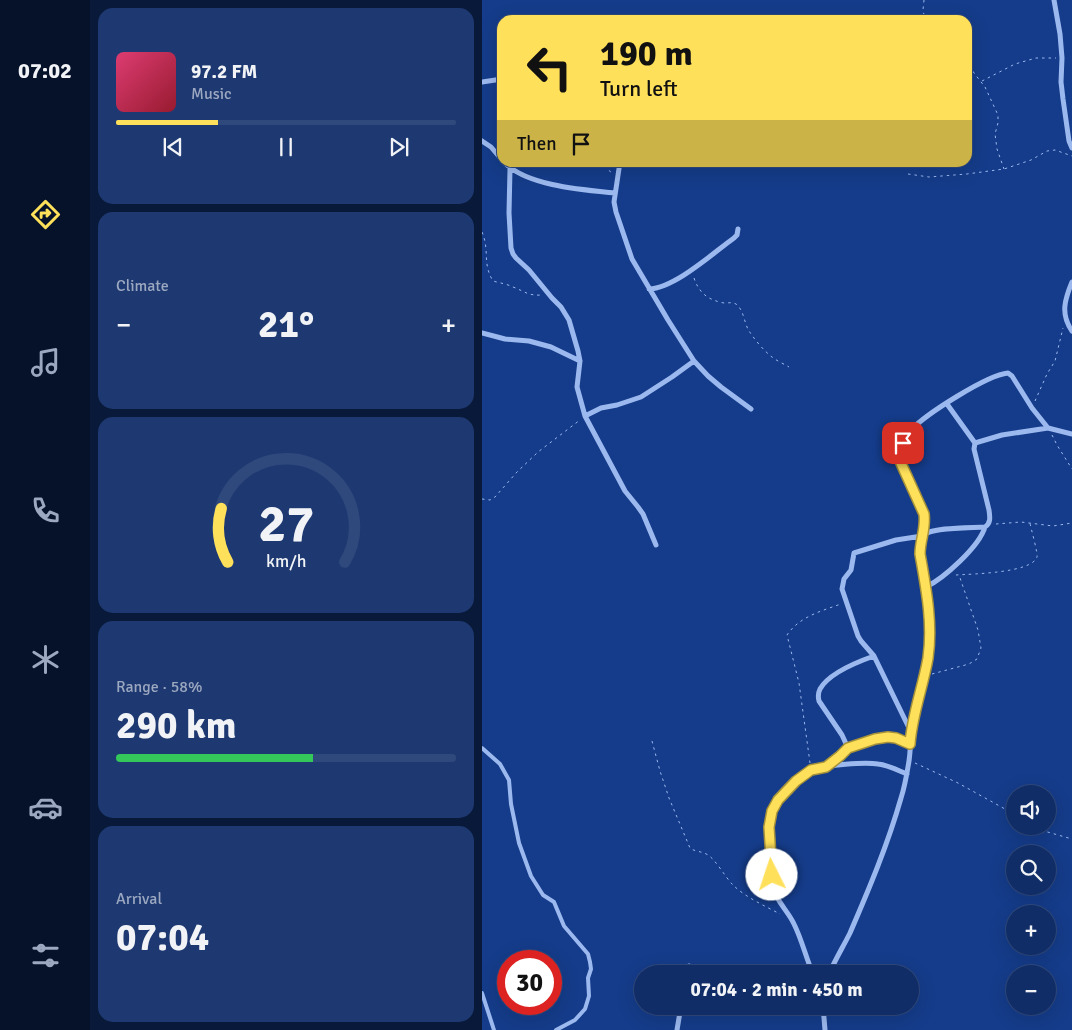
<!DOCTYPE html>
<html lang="en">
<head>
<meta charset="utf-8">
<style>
	body { margin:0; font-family:Signika,sans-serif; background:#1e3971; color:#f1f3f6; height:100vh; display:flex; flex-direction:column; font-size:19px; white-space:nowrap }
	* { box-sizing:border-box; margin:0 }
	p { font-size:16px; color:#9ca8c0 }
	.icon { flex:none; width:28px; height:28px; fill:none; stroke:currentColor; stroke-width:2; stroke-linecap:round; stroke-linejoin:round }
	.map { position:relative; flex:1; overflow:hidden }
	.details { display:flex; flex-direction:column; gap:8px; padding:8px; background:#091939; width:392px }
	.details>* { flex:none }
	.guide { position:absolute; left:15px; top:15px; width:475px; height:152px; border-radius:15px; box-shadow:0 5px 20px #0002,0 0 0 1px #30497c; background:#ffe05a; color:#111; overflow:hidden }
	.buttons { position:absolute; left:524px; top:785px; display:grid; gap:10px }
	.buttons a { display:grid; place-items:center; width:50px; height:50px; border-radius:50%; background:#102d68; box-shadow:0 5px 20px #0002,0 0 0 1px #30497c; font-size:25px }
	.speed { position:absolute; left:15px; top:950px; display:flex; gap:10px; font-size:25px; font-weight:700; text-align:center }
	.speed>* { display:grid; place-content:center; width:65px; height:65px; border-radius:50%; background:#102d68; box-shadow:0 5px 20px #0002,0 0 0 1px #30497c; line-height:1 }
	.speed .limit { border:8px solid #d22; background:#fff; color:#111 }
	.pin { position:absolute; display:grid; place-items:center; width:42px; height:42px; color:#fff; margin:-21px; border-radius:10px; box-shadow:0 2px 8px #0006 }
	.me { position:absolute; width:55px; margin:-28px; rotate:356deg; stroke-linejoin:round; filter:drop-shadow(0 0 4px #0008) }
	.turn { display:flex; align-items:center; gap:18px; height:105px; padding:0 20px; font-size:22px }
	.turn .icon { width:65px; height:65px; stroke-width:2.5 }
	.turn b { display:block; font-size:35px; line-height:42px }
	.then { display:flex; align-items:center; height:48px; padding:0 20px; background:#0003; gap:10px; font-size:19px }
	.big { font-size:38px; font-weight:700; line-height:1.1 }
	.details .widget { flex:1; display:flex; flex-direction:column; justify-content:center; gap:8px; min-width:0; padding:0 18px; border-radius:15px; background:#1e3971 }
	.details .dial { align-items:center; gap:0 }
	.dial svg { height:130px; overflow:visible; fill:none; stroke:#30497c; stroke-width:7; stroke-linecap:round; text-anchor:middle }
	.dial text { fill:#f1f3f6; stroke:none }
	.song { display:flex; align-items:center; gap:15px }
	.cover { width:60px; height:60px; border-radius:8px; background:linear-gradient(135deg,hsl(340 70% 55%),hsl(350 70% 35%)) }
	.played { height:5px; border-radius:2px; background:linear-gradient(90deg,#ffe05a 30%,#30497c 30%) }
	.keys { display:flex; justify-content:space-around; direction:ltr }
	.heat { display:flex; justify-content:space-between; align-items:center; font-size:28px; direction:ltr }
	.charge { height:8px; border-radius:4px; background:linear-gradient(90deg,#34c759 58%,#30497c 0) }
	.trip { position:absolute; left:152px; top:965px; width:285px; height:50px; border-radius:25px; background:#102d68; box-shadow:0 5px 20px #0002,0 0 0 1px #30497c; font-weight:700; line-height:50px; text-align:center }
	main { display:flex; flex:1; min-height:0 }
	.tabs { display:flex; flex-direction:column; width:90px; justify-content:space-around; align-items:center; background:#06122a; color:#9ca8c0 }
	.tabs .icon { width:35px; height:35px }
	.tabs .on { color:#ffe05a }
	.tabs b { font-size:22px; color:#f1f3f6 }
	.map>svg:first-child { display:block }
</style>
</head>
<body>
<main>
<nav class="tabs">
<b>07:02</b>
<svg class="icon on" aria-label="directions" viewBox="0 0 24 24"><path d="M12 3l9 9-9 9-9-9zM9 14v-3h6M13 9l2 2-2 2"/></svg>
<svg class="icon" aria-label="music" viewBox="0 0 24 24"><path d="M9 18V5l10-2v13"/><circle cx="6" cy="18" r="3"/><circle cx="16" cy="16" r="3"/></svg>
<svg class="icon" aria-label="phone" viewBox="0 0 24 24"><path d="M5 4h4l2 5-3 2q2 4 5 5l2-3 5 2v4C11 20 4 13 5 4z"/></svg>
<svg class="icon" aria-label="climate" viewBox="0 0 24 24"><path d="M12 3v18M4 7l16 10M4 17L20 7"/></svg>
<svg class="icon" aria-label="car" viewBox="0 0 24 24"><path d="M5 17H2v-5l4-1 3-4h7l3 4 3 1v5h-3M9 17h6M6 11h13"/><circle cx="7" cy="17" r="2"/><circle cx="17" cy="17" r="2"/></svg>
<svg class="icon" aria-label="filters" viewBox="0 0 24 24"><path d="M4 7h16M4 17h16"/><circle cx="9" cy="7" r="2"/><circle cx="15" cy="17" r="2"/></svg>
</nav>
<section class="details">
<div class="widget">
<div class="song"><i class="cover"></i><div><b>97.2 FM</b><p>Music</p></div></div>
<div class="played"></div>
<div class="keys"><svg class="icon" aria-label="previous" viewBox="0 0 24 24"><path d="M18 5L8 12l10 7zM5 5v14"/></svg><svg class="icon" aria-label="pause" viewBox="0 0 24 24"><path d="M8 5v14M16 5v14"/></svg><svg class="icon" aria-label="next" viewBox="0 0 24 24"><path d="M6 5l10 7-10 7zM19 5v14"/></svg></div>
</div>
<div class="widget"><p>Climate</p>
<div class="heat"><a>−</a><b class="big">21°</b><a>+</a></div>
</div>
<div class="widget dial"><svg viewBox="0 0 100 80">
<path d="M14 69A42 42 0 1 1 86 69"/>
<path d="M14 69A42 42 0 0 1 10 36" stroke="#ffe05a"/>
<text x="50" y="56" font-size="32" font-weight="700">27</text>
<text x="50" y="72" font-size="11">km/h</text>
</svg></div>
<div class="widget"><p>Range · 58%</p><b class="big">290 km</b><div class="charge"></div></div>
<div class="widget"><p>Arrival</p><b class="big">07:04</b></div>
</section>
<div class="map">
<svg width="590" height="1030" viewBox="0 0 590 1030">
	<rect width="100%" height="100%" fill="#153c8a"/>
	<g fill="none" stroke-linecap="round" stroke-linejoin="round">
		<!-- path -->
		<path stroke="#9cb9ef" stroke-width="1" stroke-dasharray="2.5 4" stroke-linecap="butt" d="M442,0L441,10L443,20
			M485,60L492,73L503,87L516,115V123L513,134L515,149L522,169
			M500,81L533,64L554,58H574
			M14,87L20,91
			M117,162L130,173
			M426,174L447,177L485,174L522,169L549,160L565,151L573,150L590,156
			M0,232C8,251 0,263 11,281C18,283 25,284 31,287C42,291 46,296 59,295
			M212,278C217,293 226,300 242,303C246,303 250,302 254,304C262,310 262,323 267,331C273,340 282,351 290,357C295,361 302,364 307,367
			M553,401L565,374L573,361L581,328
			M570,435L575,445L590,469
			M0,499L8,500L13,497L35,472L56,452L98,420
			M514,524L539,522L571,526L590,523
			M474,575C489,574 550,573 555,557C556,553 549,529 548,523
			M450,674L487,664L495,659L499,648L496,630L477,575
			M170,741L178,771L187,798L208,848C213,852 220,851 226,855C234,860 243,877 251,885C263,897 283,906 298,914
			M328,763L317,683L305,635C317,617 339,611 359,604
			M433,763L476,783L532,814
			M554,826L562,831L590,839"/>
		<!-- lane -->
		<path stroke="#9cb9ef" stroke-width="4" d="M0,748L18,764L27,780L29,804L37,843L49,876L61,895L72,902L82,926L106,954L108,962L109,969L106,978L107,996L103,1009L93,1020L74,1030
			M0,993L12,1030"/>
		<!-- street -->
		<path stroke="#9cb9ef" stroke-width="5" d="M572,0L578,34L580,58L579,82L581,99L587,141L590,148
			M0,82L20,79
			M0,141L9,147L20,160
			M22,162C44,186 102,190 133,193
			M138,162L132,202L134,212L150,259L186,320L212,361L226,376L239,387L269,409
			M28,169L27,213L29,248L31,254L34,258L47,270L70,298L79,307L87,320L96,351L98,361L95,387L103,416L143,491L156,507L161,514L174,545
			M590,282C583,299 578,314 590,331
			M167,289C193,288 231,253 252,238L255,235L256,229
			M0,333L23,339L47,341L69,347L98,361
			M465,404L493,443
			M103,416L119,408L135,405L159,397L190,377L212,361
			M444,587C462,578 497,547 503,527
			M429,732L392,656L379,641L376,636L360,589L362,579L369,570L372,553L414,540L440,536L443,523L442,514L418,461C417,449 421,439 429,430C444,414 505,375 526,373L530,376L550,408L566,428
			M366,748L360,735L337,701C336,697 336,693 338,689C347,673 375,662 392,656
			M345,767L358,756L366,748L393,739L406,737L414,738L429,744
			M205,974L207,966
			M331,974C324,958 320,940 312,924C306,911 295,902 291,888C289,880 289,870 289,862C288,845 285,828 290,812C294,799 318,773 331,769C345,765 382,762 396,764C406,765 415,770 425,774
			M347,974C353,960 361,947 368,933C387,889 406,844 419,798C423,786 425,773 427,761C429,748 428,736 431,723C436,696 448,665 448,637C449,610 443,582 438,554C438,548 437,540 442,535C450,527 490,528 503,527C509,523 508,517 507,510L492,449L493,443L520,435L566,428L590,434
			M341,1006L343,1030
			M195,1030L199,1006"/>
	</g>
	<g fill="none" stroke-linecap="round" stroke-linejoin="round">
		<!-- route casing -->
		<g stroke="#a6923a" stroke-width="12">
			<path id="route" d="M290,875L287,827L290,811L296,800L314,781L329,770L344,767L358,756L366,748L393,739L406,737L414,738L428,744C430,715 441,687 446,658C451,623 444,588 438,554C438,540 444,529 442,514L418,461L417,452L421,443"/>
		</g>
		<!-- route -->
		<use href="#route" stroke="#ffe05a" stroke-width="9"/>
	</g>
</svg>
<div class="buttons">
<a><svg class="icon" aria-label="sound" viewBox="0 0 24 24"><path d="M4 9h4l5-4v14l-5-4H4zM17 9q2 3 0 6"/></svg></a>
<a><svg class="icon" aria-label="search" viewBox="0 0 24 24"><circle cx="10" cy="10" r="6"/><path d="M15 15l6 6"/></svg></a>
<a>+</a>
<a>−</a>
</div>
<div class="speed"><div class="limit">30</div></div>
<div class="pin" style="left:421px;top:443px;background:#d93025"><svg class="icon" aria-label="arrive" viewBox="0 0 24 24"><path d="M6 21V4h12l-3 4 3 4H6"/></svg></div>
<svg class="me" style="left:290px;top:875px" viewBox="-20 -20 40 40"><circle r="19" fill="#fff"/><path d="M0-13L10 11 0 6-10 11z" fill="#ffe05a"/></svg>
<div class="trip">07:04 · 2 min · 450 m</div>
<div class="guide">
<div class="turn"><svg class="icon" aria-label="left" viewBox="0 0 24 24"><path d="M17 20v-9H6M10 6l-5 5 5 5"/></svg><div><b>190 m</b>Turn left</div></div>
<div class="then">Then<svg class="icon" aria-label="arrive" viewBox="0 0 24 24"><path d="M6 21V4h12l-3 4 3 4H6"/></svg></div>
</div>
</div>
</main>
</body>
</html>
